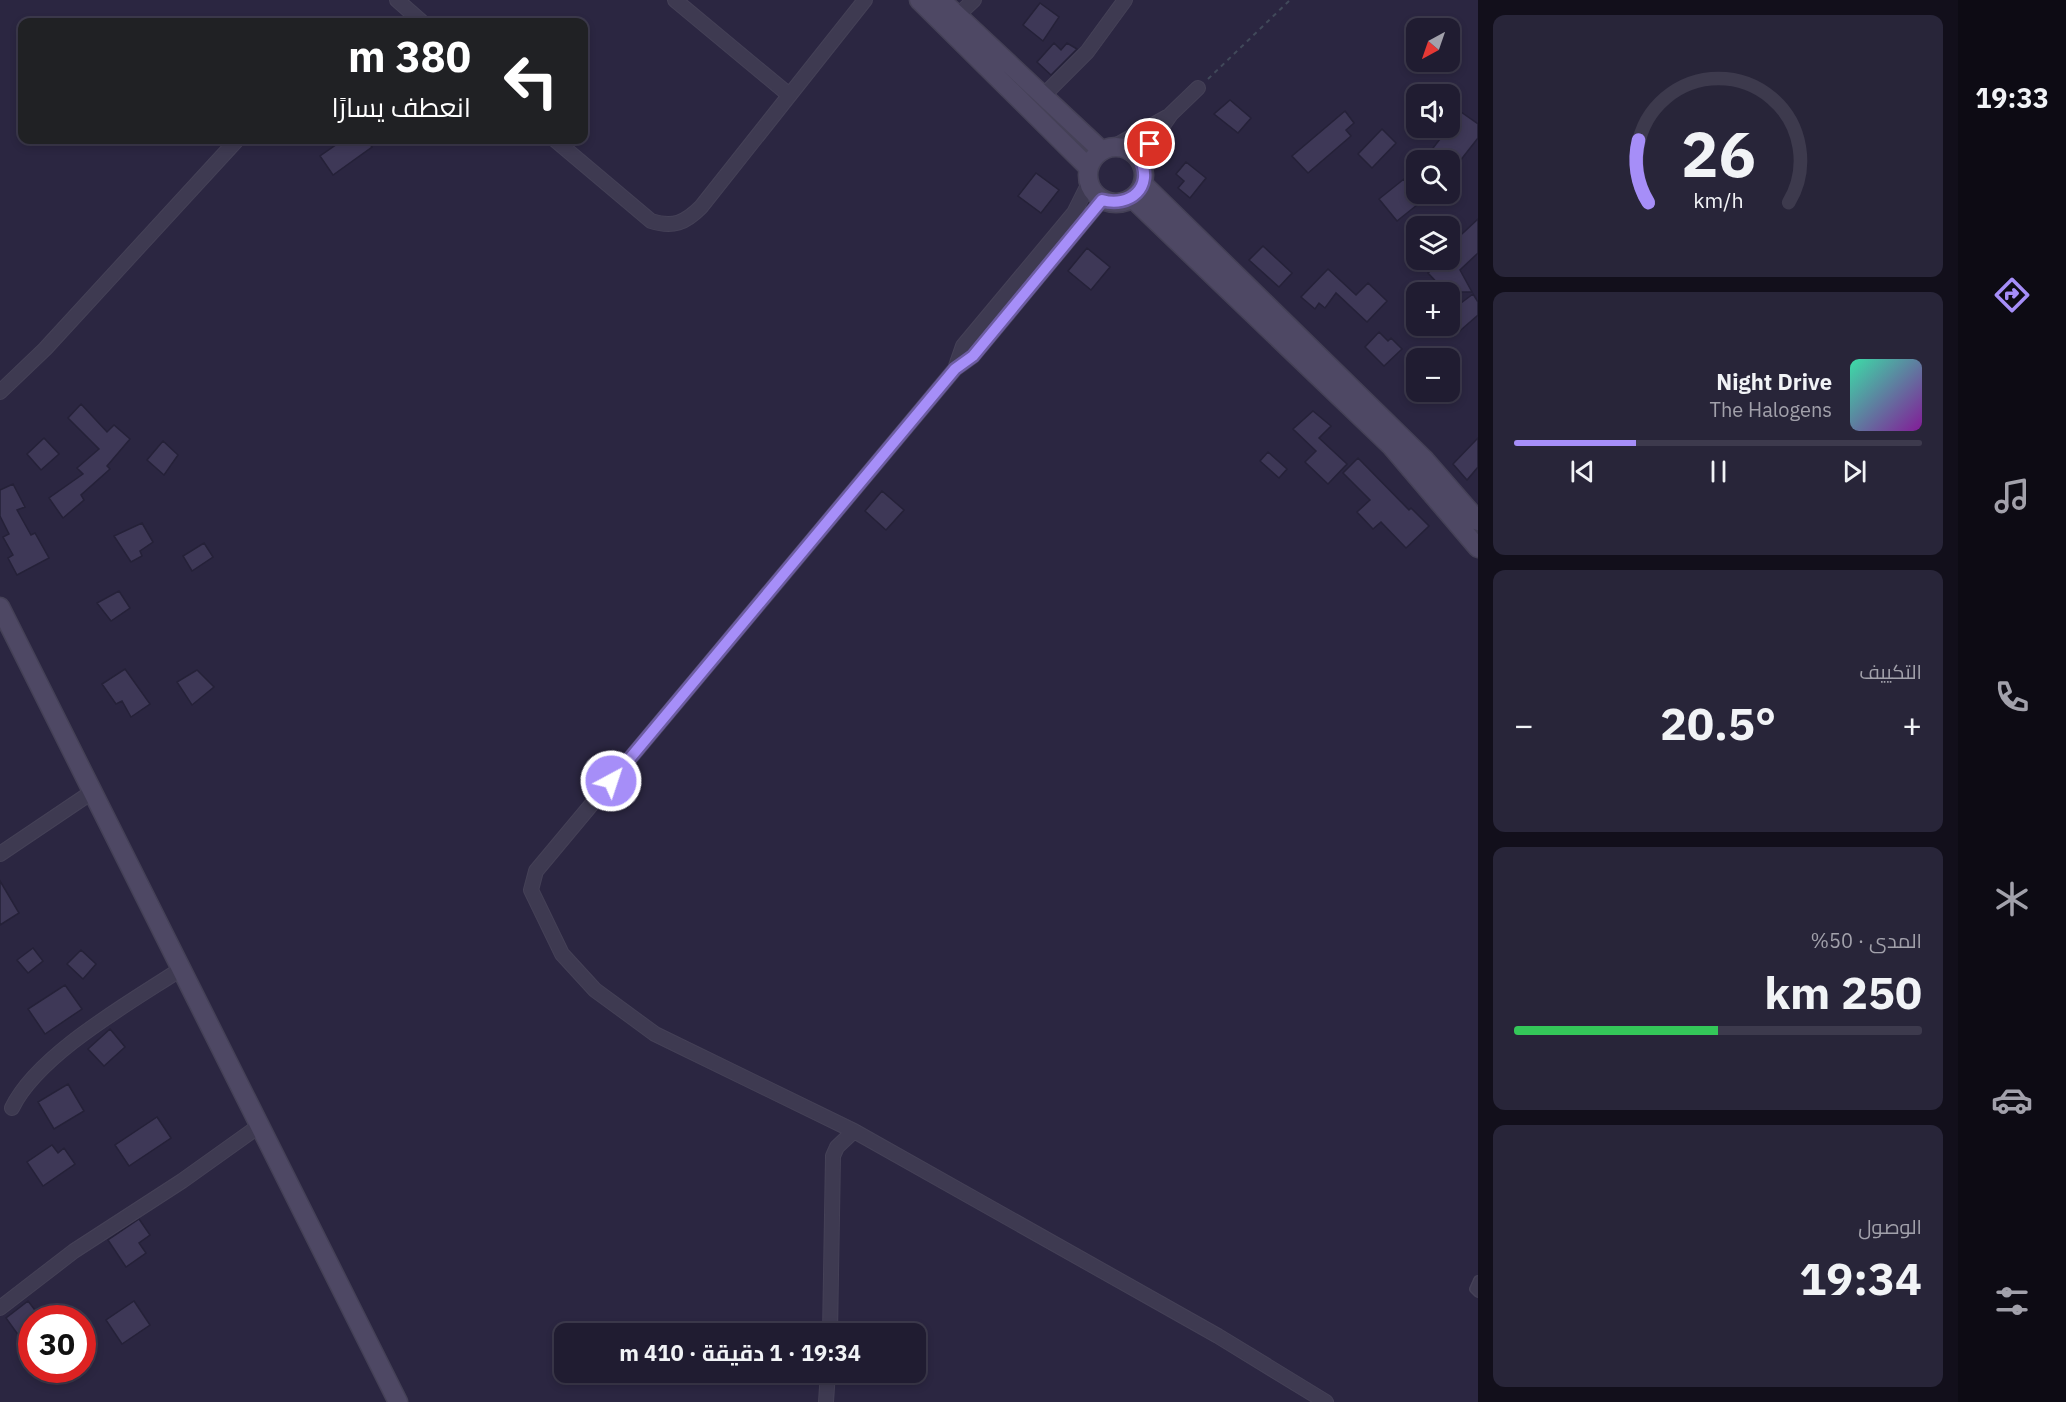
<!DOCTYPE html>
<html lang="ar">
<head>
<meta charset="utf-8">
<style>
	body { margin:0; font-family:"IBM Plex Sans",Cairo,sans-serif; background:#282539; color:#f1f3f6; direction:rtl; height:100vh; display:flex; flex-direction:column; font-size:22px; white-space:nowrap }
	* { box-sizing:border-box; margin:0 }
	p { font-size:20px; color:#a2a1ab }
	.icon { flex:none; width:33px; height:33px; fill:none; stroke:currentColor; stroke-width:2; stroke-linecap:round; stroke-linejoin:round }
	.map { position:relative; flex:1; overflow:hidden; direction:ltr }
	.sheet { display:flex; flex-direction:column; gap:15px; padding:15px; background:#120f1b; width:480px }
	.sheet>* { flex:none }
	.top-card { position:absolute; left:18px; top:18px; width:570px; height:126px; border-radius:12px; box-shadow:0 3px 9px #0003,0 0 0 2px #3d3a4d; direction:rtl; background:#202124; color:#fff; overflow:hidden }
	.needle { width:39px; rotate:220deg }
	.controls { position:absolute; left:1406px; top:18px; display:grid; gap:12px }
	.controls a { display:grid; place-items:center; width:54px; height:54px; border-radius:12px; background:#201c31; box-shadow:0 3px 9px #0003,0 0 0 2px #3d3a4d; font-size:30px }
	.speed { position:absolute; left:18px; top:1305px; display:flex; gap:12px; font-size:30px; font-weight:700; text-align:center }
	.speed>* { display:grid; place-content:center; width:78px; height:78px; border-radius:50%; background:#201c31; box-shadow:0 3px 9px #0003,0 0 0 2px #3d3a4d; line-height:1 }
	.speed .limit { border:9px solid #d22; background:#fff; color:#111 }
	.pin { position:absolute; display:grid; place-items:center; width:51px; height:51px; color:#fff; margin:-26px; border:3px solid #fff; border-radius:50%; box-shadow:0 2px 6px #0007 }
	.me { position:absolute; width:66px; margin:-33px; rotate:40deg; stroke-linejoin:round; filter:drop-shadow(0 0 4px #0008) }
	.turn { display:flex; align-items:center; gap:21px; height:126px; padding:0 18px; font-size:27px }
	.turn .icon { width:78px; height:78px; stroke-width:2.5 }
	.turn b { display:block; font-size:42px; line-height:51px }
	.big { font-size:45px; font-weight:700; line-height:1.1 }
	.sheet .widget { flex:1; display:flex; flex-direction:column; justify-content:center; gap:9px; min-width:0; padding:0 21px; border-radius:12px; background:#282539 }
	.sheet .dial { align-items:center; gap:0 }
	.dial svg { height:156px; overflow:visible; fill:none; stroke:#3d3a4d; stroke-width:7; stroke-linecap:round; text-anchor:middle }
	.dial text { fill:#f1f3f6; stroke:none }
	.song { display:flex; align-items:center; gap:18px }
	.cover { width:72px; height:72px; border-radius:9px; background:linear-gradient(135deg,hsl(160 70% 55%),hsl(290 70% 35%)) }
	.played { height:6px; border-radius:3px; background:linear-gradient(90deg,#a68ef8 30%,#3d3a4d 30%) }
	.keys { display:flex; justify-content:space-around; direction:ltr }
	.heat { display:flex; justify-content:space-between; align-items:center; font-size:33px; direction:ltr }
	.charge { height:9px; border-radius:4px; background:linear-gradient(90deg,#34c759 50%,#3d3a4d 0) }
	.trip { position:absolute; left:554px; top:1323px; width:372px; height:60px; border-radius:12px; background:#201c31; box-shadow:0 3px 9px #0003,0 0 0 2px #3d3a4d; font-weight:700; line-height:60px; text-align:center; direction:rtl }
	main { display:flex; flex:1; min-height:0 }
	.dock { display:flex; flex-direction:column; width:108px; justify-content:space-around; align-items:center; background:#0d0b14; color:#a2a1ab }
	.dock .icon { width:42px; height:42px }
	.dock .on { color:#a68ef8 }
	.dock b { font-size:27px; color:#f1f3f6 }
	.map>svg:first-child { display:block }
</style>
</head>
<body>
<main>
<nav class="dock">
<b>19:33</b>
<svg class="icon on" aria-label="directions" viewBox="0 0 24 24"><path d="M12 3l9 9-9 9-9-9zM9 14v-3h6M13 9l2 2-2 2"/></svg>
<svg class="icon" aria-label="music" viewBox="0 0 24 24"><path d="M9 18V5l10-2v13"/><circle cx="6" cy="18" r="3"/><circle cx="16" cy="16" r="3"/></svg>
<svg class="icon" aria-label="phone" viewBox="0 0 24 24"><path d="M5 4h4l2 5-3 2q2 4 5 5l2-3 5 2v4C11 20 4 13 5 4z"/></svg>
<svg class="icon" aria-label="climate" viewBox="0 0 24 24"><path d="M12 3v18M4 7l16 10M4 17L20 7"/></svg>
<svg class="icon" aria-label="car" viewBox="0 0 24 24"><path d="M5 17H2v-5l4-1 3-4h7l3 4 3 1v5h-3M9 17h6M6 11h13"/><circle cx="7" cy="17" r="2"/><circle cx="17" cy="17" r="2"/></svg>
<svg class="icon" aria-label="filters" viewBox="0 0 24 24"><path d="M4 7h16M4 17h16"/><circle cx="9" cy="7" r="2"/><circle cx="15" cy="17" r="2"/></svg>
</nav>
<section class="sheet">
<div class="widget dial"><svg viewBox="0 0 100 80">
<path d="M14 69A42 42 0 1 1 86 69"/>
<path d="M14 69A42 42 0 0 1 9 37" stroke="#a68ef8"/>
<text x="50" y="56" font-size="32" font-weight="700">26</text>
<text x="50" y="72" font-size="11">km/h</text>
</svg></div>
<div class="widget">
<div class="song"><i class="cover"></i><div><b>Night Drive</b><p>The Halogens</p></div></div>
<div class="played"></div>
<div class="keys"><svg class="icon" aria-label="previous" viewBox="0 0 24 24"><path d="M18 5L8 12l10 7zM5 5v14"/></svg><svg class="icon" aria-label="pause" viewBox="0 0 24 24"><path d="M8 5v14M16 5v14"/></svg><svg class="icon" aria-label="next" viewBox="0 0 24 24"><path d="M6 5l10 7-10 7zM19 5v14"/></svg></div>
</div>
<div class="widget"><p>التكييف</p>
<div class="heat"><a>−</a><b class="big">20.5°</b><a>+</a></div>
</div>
<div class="widget"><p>المدى · 50%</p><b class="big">250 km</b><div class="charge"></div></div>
<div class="widget"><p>الوصول</p><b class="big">19:34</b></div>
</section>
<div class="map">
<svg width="1478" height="1402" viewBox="0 0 1478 1402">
	<rect width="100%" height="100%" fill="#2b2641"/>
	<!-- building -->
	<path fill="#3e3857" stroke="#252138" stroke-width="1.5" d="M1040,3L1059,17L1043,41L1023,25Z
		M1054,43L1061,50L1067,43L1077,49L1051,75L1037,62Z
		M1230,100L1251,118L1238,133L1214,114Z
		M1345,111L1354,123L1346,130L1351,136L1308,173L1292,156Z
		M1461,112L1478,124V138L1456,166L1433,148Z
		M1382,129L1396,143L1372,168L1358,154Z
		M343,140H367L372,147L333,175L320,156Z
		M1186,162L1206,178L1190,198L1178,188L1184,181L1176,174Z
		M1036,173L1059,190L1041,213L1018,196Z
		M1404,179L1422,201L1397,221L1379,199Z
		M1478,219V253L1460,270L1472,292H1446L1428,273L1443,260H1449V246Z
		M1263,246L1292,273L1279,287L1249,260Z
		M1087,248L1110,267L1091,290L1068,271Z
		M1328,269L1356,295L1368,283L1387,301L1367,322L1336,293L1325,308L1319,303L1315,309L1301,297Z
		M1473,294L1478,302V315L1454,336L1449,330V312Z
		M1379,332L1388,341L1391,338L1402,349L1384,366L1365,347Z
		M81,404L107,432L114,425L130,439L107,466L110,469L81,495L84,500L63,518L49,498L83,474L77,468L99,449L68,418Z
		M1313,411L1331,426L1319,438L1347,464L1328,484L1305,462L1316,451L1293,429Z
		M44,438L59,454L41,470L27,454Z
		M1478,438V467L1467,480L1453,464Z
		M163,441L178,455L164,475L147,460Z
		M1268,452L1287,469L1279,478L1260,461Z
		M1358,458L1409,510L1411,508L1429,526L1406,548L1381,522L1373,529L1357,512L1370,500L1343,473Z
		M13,484L25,507L17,510L31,535L35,533L49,558L17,575L8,558L13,555L3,537L9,534L0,516V490Z
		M882,491L904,510L886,530L865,511Z
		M142,523L153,542L140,551L142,556L131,562L114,536Z
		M204,543L213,557L192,571L183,556Z
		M119,591L130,608L111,621L97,603Z
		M125,669L150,704L131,717L122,701L116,704L102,684Z
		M197,670L214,687L192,705L177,682Z
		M0,881L19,913L0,925Z
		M33,948L43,961L28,973L17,960Z
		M81,950L96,964L83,979L67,964Z
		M65,985L82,1009L45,1034L28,1009Z
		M110,1029L125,1047L104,1066L88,1049Z
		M68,1084L84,1111L54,1129L38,1102Z
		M157,1117L171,1138L129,1166L115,1145Z
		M52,1145L58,1153L64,1148L75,1164L43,1186L27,1162Z
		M139,1219L150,1235L139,1243L146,1253L126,1267L108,1240Z
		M28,1301L41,1318H32V1327L19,1336L6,1318Z
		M134,1301L150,1325L122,1344L106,1320Z"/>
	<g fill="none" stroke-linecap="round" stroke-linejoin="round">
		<!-- lane casing -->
		<g stroke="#454157" stroke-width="10">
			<path id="lane" d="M1478,1280L1474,1289L1478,1293"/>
		</g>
		<!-- street casing -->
		<g stroke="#454157" stroke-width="16">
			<path id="street" d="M397,0L422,22
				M675,0L788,94
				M957,16L974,0
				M1042,97L1087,52L1125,0
				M555,140L651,221C673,228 685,223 701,207L865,0
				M1115,146L1167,117
				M1140,159L1171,114L1198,88
				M1102,200L973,356L955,369L536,871L531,890L562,954L595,990L655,1034L854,1131L1218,1336L1326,1402
				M955,369L963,346L1074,213L1089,183
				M0,392L45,349L237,140
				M0,854L92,792
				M12,1108C38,1054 131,1002 181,969
				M0,1308L74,1251L182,1181L259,1126
				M830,1334L833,1156L837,1147L854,1131
				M826,1402L828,1372"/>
		</g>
		<!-- secondary casing -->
		<g stroke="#454157" stroke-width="21">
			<path id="secondary" d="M919,0L1089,168
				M941,0L1101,150
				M1088 175a28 28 0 1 1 56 0a28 28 0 1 1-56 0Z
				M1143,184L1424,459L1478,521
				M1132,198L1391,446L1478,548
				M0,607L398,1402"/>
		</g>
		<!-- path -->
		<path stroke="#41495a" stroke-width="2" stroke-dasharray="4.5 4.5" stroke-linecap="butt" d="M1208,79L1290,0"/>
		<!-- lane -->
		<use href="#lane" stroke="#3e3a51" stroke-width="7"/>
		<!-- street -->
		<use href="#street" stroke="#3e3a51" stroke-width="14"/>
		<!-- secondary -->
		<use href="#secondary" stroke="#4e4864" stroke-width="18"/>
	</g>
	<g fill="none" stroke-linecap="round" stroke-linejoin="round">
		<!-- route casing -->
		<g stroke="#6c5ca1" stroke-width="15">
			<path id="route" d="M611,781L955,369L973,356L1102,200C1130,208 1154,187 1140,159L1150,144"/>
		</g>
		<!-- route -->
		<use href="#route" stroke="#a68ef8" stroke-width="10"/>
	</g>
</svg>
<div class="controls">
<a><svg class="needle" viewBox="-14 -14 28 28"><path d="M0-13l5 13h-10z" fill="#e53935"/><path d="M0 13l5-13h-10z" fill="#a2a1ab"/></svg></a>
<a><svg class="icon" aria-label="sound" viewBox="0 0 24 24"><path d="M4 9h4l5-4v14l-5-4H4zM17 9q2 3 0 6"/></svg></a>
<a><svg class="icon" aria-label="search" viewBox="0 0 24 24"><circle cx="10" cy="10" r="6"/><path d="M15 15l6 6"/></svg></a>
<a><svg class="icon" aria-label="layers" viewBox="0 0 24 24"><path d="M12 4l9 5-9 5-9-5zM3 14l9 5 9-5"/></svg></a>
<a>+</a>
<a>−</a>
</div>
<div class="speed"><div class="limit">30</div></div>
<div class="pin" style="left:1150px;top:144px;background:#d93025"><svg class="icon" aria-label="arrive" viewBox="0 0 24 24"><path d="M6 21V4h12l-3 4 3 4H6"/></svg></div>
<svg class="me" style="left:611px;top:781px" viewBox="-20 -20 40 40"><circle r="17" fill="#a68ef8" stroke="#fff" stroke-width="3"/><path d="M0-11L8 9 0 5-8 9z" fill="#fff"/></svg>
<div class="trip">19:34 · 1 دقيقة · 410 m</div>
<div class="top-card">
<div class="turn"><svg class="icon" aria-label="left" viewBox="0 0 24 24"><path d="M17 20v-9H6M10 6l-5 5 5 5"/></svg><div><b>380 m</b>انعطف يسارًا</div></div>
</div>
</div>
</main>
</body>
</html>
